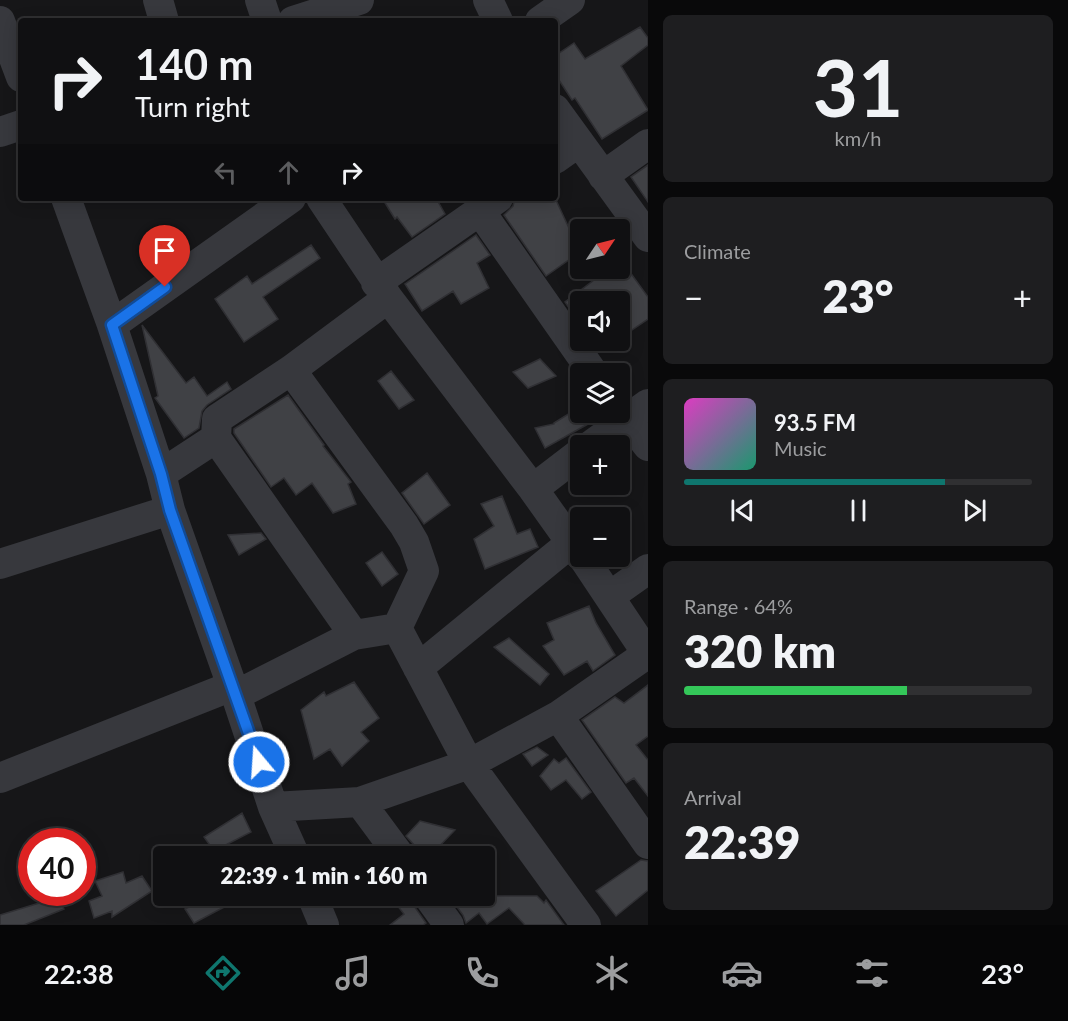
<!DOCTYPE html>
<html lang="en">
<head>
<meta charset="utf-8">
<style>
	body { margin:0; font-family:Lato,sans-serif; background:#1e1e20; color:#f1f3f6; height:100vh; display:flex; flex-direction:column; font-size:22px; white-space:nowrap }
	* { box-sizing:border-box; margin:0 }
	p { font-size:20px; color:#9c9d9f }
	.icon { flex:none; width:33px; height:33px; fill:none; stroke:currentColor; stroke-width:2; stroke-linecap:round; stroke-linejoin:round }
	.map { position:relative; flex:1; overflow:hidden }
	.panel { display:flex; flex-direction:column; gap:15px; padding:15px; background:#09090a; width:420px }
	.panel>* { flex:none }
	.hud { position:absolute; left:18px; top:18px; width:540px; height:183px; border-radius:6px; box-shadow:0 3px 15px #0003,0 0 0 2px #303032; background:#101012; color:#f1f3f6; overflow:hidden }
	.needle { width:39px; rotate:55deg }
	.fabs { position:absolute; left:570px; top:219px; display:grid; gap:12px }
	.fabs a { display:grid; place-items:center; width:60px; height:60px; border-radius:6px; background:#101012; box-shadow:0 3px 15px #0003,0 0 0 2px #303032; font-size:30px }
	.speed { position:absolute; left:18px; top:828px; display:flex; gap:12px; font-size:30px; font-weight:700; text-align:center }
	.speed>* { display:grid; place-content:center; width:78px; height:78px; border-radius:50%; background:#101012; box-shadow:0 3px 15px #0003,0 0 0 2px #303032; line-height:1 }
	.speed .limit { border:9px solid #d22; background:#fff; color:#111 }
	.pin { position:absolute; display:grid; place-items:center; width:51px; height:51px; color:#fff; margin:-62px -26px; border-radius:50% 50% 50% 0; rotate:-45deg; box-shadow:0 0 6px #0007 }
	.pin .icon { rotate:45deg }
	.me { position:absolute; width:66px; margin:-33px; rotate:342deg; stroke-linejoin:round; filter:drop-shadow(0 0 4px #0008) }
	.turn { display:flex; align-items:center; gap:21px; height:126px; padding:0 18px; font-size:27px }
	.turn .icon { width:78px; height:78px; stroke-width:2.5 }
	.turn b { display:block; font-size:42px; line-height:51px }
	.lanes { display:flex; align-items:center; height:57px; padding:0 18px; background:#0003; justify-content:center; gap:30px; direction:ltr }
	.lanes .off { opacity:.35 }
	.big { font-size:45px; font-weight:800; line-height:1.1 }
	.panel .card { flex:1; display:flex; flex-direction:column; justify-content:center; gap:9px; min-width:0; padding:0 21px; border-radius:9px; background:#1e1e20 }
	.panel .dial { align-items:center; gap:0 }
	.dial b { font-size:78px; line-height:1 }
	.song { display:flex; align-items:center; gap:18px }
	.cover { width:72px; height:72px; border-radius:9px; background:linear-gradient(135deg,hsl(310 70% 55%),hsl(160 70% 35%)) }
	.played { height:6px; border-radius:3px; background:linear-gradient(90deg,#0f766e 75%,#303032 75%) }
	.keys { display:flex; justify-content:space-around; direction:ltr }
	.heat { display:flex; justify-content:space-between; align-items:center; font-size:33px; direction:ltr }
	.charge { height:9px; border-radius:4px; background:linear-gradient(90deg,#34c759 64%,#303032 0) }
	.trip { position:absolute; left:153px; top:846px; width:342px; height:60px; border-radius:6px; background:#101012; box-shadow:0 3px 15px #0003,0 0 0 2px #303032; font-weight:800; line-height:60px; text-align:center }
	.dock { display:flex; height:96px; justify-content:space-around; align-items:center; background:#060607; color:#9c9d9f }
	.dock .icon { width:42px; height:42px }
	.dock .on { color:#0f766e }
	.dock b { font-size:27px; color:#f1f3f6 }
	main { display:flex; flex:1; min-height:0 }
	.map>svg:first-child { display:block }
</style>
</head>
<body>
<main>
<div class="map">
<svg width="648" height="925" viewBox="0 0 648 925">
	<rect width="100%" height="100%" fill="#161618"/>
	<!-- building -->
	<path fill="#404145" stroke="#303034" stroke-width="1.5" d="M640,27L648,38V45L621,66L648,110L602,139L575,98L572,100L555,74V56L574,43L585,59Z
		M648,165V202L631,177Z
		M382,198H436L445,214L412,237L397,217L395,219Z
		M515,198H555L580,252L546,276L504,215L513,206Z
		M476,235L490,255L477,263L489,288L461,304L453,291L422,311L405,284Z
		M311,245L320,258L263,297L278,319L244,342L215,299L247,276L252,284Z
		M610,268H627L648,297V319L620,338V302H580V311L574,315L565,302Z
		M142,325L186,383L194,377L207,396L227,382L231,389L207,405L202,411L199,428L184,438L155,398L158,396Z
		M540,359L556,376L528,388L513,372Z
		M391,371L414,400L399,409L378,381Z
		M288,395L324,445L323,446L351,482L348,484L356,504L333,513L312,483L296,495L284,478L271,487L234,433V429Z
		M570,413L574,420L596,415L597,419L545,448L535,428L554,424V423Z
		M427,473L450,505L424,524L402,493Z
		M502,496L517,534L530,529L538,547L485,569L474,539L494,526L481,504Z
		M261,533L266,539L239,555L228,535Z
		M382,552L398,574L382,586L366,563Z
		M589,606L596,623L615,655L593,671L587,661L564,675L543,646L554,640L547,623Z
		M509,638L549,674L540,685L494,647Z
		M354,682L379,718L361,732L369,741L342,766L330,749L314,759L301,710L324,692L326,696Z
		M648,685V736L636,745L648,760V796L634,778L626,783L582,720L615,697L624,703Z
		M537,747L548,755L532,766L523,754Z
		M566,758L591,792L582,799L566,780L551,790L540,776L554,759L559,763Z
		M242,813L251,832L214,851L204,837Z
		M420,821L455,830L430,856H424L406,836Z
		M641,860L648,861V890L616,916L596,891Z
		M123,872L126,883L142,876L152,891L112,917V911L94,918L89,901L102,896L95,881Z
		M210,896H245L194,923L185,909Z
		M390,896H411L414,906L426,923L423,925H390L404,914Z
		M449,896H537L544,903L546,900L564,925H525L509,908L487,924L479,913L466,923L463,915Z
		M59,897L64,909L24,925H0V915Z"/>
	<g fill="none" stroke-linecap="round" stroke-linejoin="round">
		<!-- minor -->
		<path stroke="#37383d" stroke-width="30" d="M158,0L164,21
			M260,0L267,21
			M488,0L498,21
			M0,21L21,77
			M293,21L359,0
			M540,21L570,0
			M555,109L648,237
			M0,132L21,125
			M555,159L579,142
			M603,176L648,144
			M66,198L112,325L161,474L170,510L232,686L236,695L273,807L295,856
			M321,198L388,298L533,489L580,555
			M480,211L594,374
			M376,283L498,198
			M112,325L291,198
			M291,370L404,525L414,542L424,571L397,628L354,635
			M620,410L648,446
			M590,446L648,404
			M161,474L216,438
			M533,489L580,453
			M582,556L648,655
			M0,564L170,510
			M610,596L648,569
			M397,628L469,764L586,925
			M647,654L558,716L648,844
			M418,668L572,542
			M236,695L354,635L216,438L217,419L291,370L388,298
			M0,778L232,686
			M360,802L400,856
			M273,807L360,802L469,764L558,716
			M312,896L324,925
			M428,896L449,925"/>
	</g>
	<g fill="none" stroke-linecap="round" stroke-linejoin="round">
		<!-- route casing -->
		<g stroke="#114b97" stroke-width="15">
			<path id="route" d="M165,287L112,325L161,474L170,510L259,762"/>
		</g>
		<!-- route -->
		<use href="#route" stroke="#1a73e8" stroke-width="10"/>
	</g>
</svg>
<div class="fabs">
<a><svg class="needle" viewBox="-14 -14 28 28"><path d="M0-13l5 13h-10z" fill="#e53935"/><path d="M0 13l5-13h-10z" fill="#9c9d9f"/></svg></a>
<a><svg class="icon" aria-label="sound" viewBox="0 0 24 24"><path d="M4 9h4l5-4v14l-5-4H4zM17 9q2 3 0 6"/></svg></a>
<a><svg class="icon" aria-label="layers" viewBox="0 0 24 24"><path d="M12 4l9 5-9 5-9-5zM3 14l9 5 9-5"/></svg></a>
<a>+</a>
<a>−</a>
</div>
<div class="speed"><div class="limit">40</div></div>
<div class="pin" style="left:165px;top:287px;background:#d93025"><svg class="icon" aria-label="arrive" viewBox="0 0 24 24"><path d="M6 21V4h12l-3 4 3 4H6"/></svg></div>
<svg class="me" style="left:259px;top:762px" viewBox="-20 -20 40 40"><circle r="17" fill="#1a73e8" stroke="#fff" stroke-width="3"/><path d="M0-11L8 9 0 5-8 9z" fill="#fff"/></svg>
<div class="trip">22:39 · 1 min · 160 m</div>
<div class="hud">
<div class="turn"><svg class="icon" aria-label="right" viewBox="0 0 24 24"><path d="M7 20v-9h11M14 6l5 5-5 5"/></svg><div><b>140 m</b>Turn right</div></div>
<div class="lanes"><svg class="icon off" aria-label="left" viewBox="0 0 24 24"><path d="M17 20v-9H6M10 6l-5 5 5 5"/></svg><svg class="icon off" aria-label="ahead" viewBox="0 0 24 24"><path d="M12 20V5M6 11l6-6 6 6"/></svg><svg class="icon" aria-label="right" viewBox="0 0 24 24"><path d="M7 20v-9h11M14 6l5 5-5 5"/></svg></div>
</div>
</div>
<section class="panel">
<div class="card dial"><b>31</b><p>km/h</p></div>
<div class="card"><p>Climate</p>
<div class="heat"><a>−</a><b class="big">23°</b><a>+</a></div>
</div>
<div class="card">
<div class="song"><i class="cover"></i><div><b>93.5 FM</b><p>Music</p></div></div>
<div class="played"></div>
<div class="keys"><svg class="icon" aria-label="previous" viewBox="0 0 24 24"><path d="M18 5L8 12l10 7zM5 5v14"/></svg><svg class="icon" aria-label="pause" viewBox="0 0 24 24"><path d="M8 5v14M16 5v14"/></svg><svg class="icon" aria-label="next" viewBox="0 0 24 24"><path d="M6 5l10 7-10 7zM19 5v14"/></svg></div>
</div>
<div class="card"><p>Range · 64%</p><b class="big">320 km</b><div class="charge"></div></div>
<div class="card"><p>Arrival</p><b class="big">22:39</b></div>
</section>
</main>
<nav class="dock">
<b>22:38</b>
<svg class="icon on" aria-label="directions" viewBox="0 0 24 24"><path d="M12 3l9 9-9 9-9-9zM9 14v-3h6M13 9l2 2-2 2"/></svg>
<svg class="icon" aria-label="music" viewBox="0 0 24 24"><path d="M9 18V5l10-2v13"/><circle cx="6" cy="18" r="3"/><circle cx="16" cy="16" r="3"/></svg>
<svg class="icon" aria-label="phone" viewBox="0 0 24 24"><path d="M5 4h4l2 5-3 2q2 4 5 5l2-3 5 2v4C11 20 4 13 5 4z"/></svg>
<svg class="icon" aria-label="climate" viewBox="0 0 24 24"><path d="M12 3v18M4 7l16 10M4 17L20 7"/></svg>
<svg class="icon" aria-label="car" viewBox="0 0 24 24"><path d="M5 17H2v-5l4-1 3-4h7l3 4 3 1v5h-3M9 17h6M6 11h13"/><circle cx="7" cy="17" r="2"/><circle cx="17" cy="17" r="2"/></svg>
<svg class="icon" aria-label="filters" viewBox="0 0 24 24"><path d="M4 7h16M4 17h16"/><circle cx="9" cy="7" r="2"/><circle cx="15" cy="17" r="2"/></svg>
<b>23°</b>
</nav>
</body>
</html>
